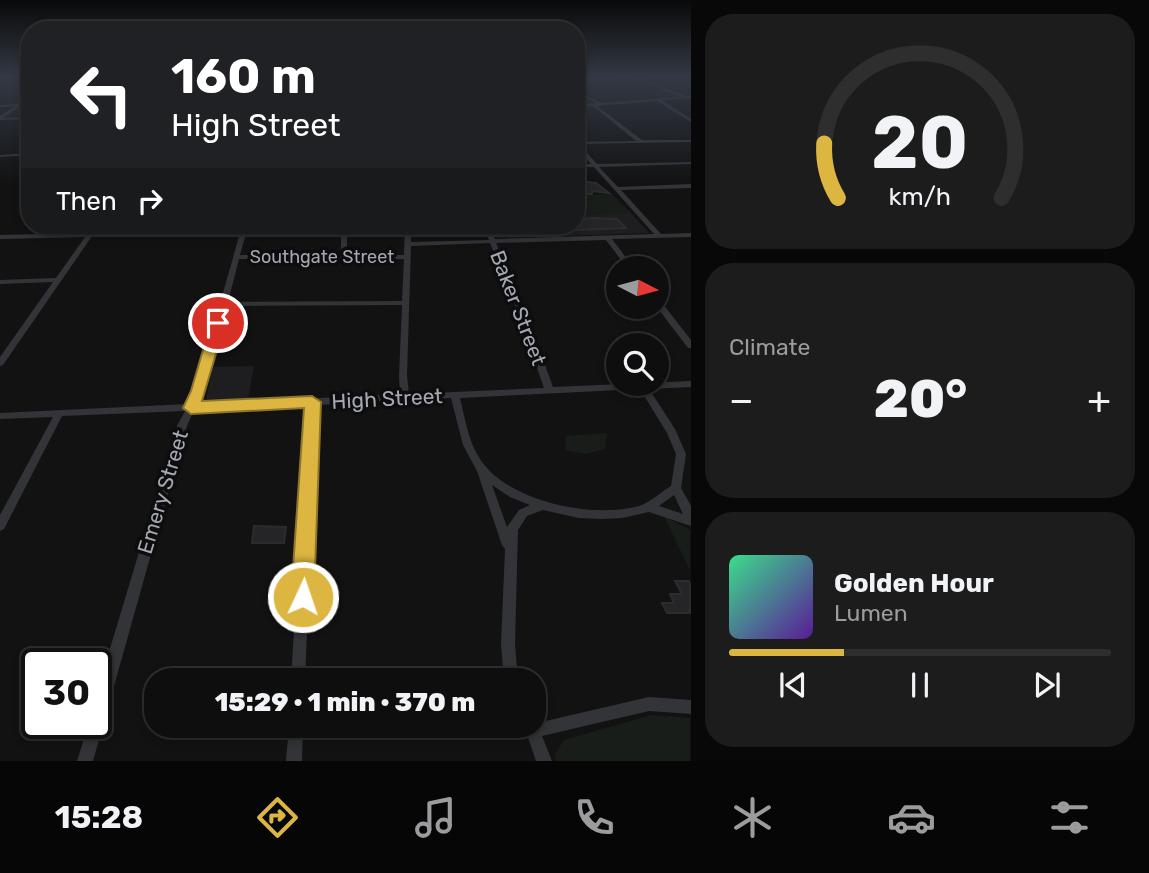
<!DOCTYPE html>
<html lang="en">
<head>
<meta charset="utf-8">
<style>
	body { margin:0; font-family:Rubik,sans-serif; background:#1c1c1c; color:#f1f3f6; height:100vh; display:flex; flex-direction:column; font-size:26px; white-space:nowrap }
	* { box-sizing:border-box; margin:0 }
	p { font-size:23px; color:#9b9c9e }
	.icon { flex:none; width:38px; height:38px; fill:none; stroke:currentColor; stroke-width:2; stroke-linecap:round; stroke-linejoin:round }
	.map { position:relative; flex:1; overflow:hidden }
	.panel { display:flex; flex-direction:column; gap:14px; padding:14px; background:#080808; width:458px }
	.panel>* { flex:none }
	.banner { position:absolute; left:21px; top:21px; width:564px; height:214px; border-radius:28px; box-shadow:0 4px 10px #0003,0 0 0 2px #2e2e2e; background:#202124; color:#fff; overflow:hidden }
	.needle { width:46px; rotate:96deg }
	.controls { position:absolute; left:606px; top:256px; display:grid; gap:14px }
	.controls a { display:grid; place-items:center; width:63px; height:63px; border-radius:50%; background:#0e0e0e; box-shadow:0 4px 10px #0003,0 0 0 2px #2e2e2e; font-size:35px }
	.speed { position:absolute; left:21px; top:648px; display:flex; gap:14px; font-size:35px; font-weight:700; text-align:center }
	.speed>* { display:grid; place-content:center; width:91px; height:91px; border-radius:50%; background:#0e0e0e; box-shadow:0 4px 10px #0003,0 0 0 2px #2e2e2e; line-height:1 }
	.speed .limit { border:4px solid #111; border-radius:10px; background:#fff; color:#111 }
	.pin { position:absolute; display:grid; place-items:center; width:60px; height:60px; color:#fff; margin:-30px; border:4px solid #fff; border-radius:50%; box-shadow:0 2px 7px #0007 }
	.me { position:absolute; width:77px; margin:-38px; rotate:3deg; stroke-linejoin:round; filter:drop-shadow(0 0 5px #0008) }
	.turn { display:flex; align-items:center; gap:24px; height:147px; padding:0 35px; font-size:32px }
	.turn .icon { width:91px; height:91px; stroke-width:2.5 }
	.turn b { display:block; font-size:49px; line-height:60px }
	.then { display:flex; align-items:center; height:66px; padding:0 35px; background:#0003; gap:14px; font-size:26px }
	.big { font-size:52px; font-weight:800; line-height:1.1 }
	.panel .widget { flex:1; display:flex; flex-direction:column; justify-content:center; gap:10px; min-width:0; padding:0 24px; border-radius:28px; background:#1c1c1c }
	.panel .dial { align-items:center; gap:0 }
	.dial svg { height:182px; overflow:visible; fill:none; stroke:#2e2e2e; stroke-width:7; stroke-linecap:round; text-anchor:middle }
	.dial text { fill:#f1f3f6; stroke:none }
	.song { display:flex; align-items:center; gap:21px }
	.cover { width:84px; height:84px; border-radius:10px; background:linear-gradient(135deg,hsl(150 70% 55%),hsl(270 70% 35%)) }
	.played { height:7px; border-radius:4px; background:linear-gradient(90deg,#dcb641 30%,#2e2e2e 30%) }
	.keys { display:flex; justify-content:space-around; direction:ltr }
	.heat { display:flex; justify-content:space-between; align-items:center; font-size:38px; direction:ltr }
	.trip { position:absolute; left:144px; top:668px; width:402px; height:70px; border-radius:28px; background:#0e0e0e; box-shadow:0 4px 10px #0003,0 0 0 2px #2e2e2e; font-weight:800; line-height:70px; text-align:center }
	.menu { display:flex; height:112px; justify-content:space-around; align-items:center; background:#060606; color:#9b9c9e }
	.menu .icon { width:49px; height:49px }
	.menu .on { color:#dcb641 }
	.menu b { font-size:32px; color:#f1f3f6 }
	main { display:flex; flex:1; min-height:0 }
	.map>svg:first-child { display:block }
</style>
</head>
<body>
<main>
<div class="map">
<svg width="691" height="761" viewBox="0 0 691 761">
	<rect width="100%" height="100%" fill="#121213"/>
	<!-- built -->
	<path fill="#1e1e20" d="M617,213H631L649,233L497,238L492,226H576V216Z
		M254,366L248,399H206L213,367Z"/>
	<!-- green -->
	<path fill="#191d1a" d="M612,194L631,213L576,216V195Z
		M607,433L605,449L585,454L565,450L566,436Z
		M664,516L690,530V570Z
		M652,715L690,718V761H556L555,754L564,740Z"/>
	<!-- building -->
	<path fill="#252527" stroke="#2c2c2f" stroke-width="2" d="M576,174L581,181L596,183L609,193L592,191V194H585L576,191Z
		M592,218L617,219L626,228L576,230V220Z
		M254,526L286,527L284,543H252Z
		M675,581H689L690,584V613H667L662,603H674L670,594H682Z"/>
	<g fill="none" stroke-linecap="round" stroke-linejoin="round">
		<!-- minor -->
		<path fill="#333438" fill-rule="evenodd" d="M614,77H627L576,82V80Z
			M633,77H638L685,96H691V98L661,100L691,119V122L657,101L597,106L642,140H691V142L579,144L597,164L691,162V164L599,167L618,187L691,184V188L621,190L661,234L691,233V237L612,239L634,268H627L606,240L496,243L523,305L553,387L691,381V387L649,389L675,429L686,454L681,488L691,506V526L649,512L622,518L601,519L579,518L543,510L527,516L518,530L515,644L518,681H504L501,644L505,549L502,545L477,471L463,445L451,398L316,405L305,681H291L307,405L194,410L187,426L93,761H77L89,723H96V695L177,426L185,411L62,416L4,529L0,531V515L53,417L0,419V413L188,404L195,391L242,226H248L240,255H341V226H347V255H404L405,226H411V242L489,240L483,226H489L495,239L654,234L594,167H576V164H591L576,147V142L636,141L593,106L576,107V105L596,103L576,93V91L601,103L680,97ZM490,243L515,305L544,388L409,394L407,376L411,246ZM239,259H404L402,301L228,302ZM402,305L399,376L400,394L197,404L203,391L226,306ZM640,389L667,433L676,454L671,486C661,492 651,502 639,506C592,519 508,502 480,459C468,441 465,418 460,398ZM492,485L510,497L530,505L519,510L507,527ZM674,495L683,514L659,506Z
			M30,97V100L3,118L30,117V119L0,120V116L15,106L0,107V105L18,104Z
			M30,153V155L0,157V155Z
			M30,186V192L23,200H19V198Z
			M93,226H99L3,365L0,366V357L53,282L0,284V280L56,278L85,237L0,239V235L88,233Z
			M656,299H659L691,340V348H688L656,306Z
			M649,697L691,700V714L649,711L542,736L552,761H536L524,726H534V721L537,723Z
			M289,726H303L302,761H286Z"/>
	</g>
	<!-- sky -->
	<linearGradient id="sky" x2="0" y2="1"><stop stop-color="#0a0a0a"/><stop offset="0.42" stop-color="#333944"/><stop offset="1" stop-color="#333944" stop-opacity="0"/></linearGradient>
	<rect width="691" height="183" fill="url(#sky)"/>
	<!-- route -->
	<path fill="#dcb641" stroke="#8f762a" stroke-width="2" d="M218,319L225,323L202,401L312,396L321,402L314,597L311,605L303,608L295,605L291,597L304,408L191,414L183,408L191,391L211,323Z"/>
	<g text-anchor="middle" stroke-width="7" stroke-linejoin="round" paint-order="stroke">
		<!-- far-street labels -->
		<g font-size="18" fill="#a5a8b2" stroke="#0d0d0e">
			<text x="322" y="263">Southgate Street</text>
		</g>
		<!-- street labels -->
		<g font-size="21" fill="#a5a8b2" stroke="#0d0d0e">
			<text transform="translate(518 308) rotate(69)" y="7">Baker Street</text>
			<text transform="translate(387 399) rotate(-3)" y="7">High Street</text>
			<text transform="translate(163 492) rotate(-73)" y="7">Emery Street</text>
		</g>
	</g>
</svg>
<div class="controls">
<a><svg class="needle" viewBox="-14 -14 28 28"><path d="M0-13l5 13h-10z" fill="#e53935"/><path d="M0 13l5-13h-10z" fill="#9b9c9e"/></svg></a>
<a><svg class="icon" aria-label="search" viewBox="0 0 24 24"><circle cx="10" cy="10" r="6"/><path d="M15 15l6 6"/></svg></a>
</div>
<div class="speed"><div class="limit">30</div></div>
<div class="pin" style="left:218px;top:323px;background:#d93025"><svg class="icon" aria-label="arrive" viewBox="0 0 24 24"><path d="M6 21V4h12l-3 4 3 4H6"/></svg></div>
<svg class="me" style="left:303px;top:597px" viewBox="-20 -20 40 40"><circle r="17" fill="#dcb641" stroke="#fff" stroke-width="3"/><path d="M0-11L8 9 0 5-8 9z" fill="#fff"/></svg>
<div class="trip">15:29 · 1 min · 370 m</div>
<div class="banner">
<div class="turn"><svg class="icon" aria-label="left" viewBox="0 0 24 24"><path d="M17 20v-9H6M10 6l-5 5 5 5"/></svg><div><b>160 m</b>High Street</div></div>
<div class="then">Then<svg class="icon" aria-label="right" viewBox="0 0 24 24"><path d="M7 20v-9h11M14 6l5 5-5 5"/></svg></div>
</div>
</div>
<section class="panel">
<div class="widget dial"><svg viewBox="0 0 100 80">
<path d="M14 69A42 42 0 1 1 86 69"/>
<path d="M14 69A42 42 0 0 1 8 45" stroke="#dcb641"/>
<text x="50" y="56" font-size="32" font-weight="700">20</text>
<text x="50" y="72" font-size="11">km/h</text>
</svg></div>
<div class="widget"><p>Climate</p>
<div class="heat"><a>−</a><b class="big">20°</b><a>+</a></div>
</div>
<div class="widget">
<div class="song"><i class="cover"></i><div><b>Golden Hour</b><p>Lumen</p></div></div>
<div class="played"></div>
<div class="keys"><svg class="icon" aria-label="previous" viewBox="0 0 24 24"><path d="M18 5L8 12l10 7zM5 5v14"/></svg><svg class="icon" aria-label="pause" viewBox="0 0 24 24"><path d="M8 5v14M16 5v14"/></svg><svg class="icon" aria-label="next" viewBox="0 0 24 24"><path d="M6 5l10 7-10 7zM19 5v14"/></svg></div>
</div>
</section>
</main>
<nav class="menu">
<b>15:28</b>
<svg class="icon on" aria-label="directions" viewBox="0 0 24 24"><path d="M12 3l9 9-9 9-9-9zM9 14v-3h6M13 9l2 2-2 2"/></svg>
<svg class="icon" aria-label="music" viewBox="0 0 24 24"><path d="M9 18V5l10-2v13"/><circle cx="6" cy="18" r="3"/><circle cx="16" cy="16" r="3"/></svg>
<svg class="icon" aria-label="phone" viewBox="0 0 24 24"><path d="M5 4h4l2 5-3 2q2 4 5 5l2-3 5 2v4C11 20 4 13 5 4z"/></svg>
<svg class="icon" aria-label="climate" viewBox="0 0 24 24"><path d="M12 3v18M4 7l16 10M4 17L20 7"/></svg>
<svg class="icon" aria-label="car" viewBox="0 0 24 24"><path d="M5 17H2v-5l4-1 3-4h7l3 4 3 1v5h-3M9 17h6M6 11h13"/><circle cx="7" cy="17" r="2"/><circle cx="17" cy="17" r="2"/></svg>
<svg class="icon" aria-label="filters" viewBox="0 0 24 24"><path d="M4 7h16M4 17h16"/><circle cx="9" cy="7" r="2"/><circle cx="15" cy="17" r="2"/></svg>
</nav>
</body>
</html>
